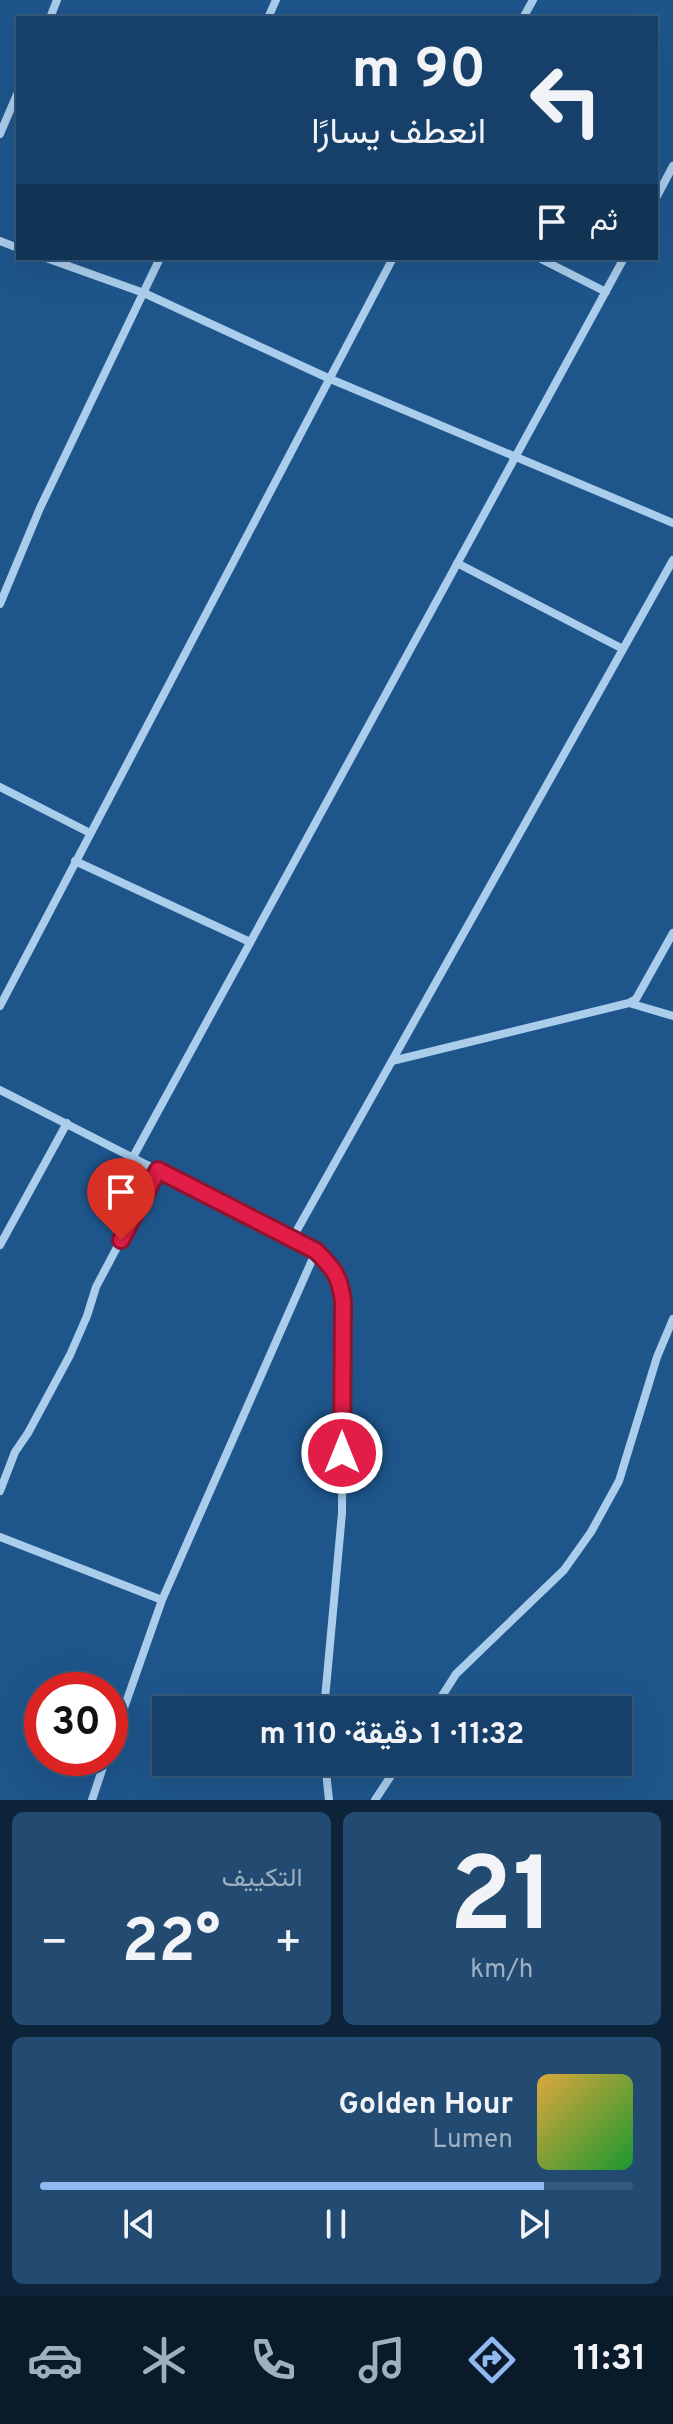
<!DOCTYPE html>
<html lang="ar">
<head>
<meta charset="utf-8">
<style>
	body { margin:0; font-family:Overpass,Vazirmatn,sans-serif; background:#234b71; color:#f1f3f6; direction:rtl; height:100vh; display:flex; flex-direction:column; font-size:30px; white-space:nowrap }
	* { box-sizing:border-box; margin:0 }
	p { font-size:26px; color:#9eafc0 }
	.icon { flex:none; width:44px; height:44px; fill:none; stroke:currentColor; stroke-width:2; stroke-linecap:round; stroke-linejoin:round }
	.map { position:relative; height:1800px; overflow:hidden; direction:ltr }
	.drawer { display:flex; flex-direction:column; gap:12px; padding:12px; background:#0c233a; flex:1 }
	.drawer>* { flex:none }
	.banner { position:absolute; left:16px; top:16px; width:642px; height:244px; border-radius:0px; box-shadow:0 8px 32px #0002,0 0 0 2px #35597d; direction:rtl; background:#164069; color:#f1f3f6; overflow:hidden }
	.speed { position:absolute; left:24px; top:1672px; display:flex; gap:16px; font-size:40px; font-weight:700; text-align:center }
	.speed>* { display:grid; place-content:center; width:104px; height:104px; border-radius:50%; background:#164069; box-shadow:0 8px 32px #0002,0 0 0 2px #35597d; line-height:1 }
	.speed .limit { border:12px solid #d22; background:#fff; color:#111 }
	.pin { position:absolute; display:grid; place-items:center; width:68px; height:68px; color:#fff; margin:-82px -34px; border-radius:50% 50% 50% 0; rotate:-45deg; box-shadow:0 0 8px #0007 }
	.pin .icon { rotate:45deg }
	.me { position:absolute; width:88px; margin:-44px; rotate:0deg; stroke-linejoin:round; filter:drop-shadow(0 0 6px #0008) }
	.turn { display:flex; align-items:center; gap:28px; height:168px; padding:0 40px; font-size:36px }
	.turn .icon { width:104px; height:104px; stroke-width:2.5 }
	.turn b { display:block; font-size:56px; line-height:68px }
	.then { display:flex; align-items:center; height:76px; padding:0 40px; background:#0003; gap:16px; font-size:30px }
	.big { font-size:60px; font-weight:700; line-height:1.1 }
	.drawer .widget { flex:1; display:flex; flex-direction:column; justify-content:center; gap:12px; min-width:0; padding:0 28px; border-radius:12px; background:#234b71 }
	.drawer .dial { align-items:center; gap:0 }
	.dial b { font-size:104px; line-height:1 }
	.song { display:flex; align-items:center; gap:24px }
	.cover { width:96px; height:96px; border-radius:12px; background:linear-gradient(135deg,hsl(40 70% 55%),hsl(130 70% 35%)) }
	.played { height:8px; border-radius:4px; background:linear-gradient(90deg,#90b9f0 85%,#35597d 85%) }
	.keys { display:flex; justify-content:space-around; direction:ltr }
	.heat { display:flex; justify-content:space-between; align-items:center; font-size:44px; direction:ltr }
	.drawer .tiles { flex:1; display:grid; gap:12px; grid-template-columns:1fr 1fr }
	.widget:last-child { grid-column:span 2 }
	.trip { position:absolute; left:152px; top:1696px; width:480px; height:80px; border-radius:0px; background:#164069; box-shadow:0 8px 32px #0002,0 0 0 2px #35597d; font-weight:700; line-height:80px; text-align:center; direction:rtl }
	.menu { display:flex; height:128px; justify-content:space-around; align-items:center; background:#091a2a; color:#9eafc0 }
	.menu .icon { width:56px; height:56px }
	.menu .active { color:#90b9f0 }
	.menu b { font-size:36px; color:#f1f3f6 }
	.map>svg:first-child { display:block }
</style>
</head>
<body>
<div class="map">
<svg width="673" height="1800" viewBox="0 0 673 1800">
	<rect width="100%" height="100%" fill="#1e568c"/>
	<g fill="none" stroke-linecap="round" stroke-linejoin="round">
		<!-- street -->
		<path stroke="#aacdec" stroke-width="8" d="M50,18L57,0
			M268,18L276,0
			M523,18L533,0
			M0,134L18,92
			M656,198L673,166
			M0,241L18,248
			M46,258L144,293L328,378L673,523
			M539,258L606,292
			M457,563L623,649
			M0,604L40,508L160,258
			M0,787L90,833
			M75,861L250,942
			M629,1003L673,1016
			M0,1006L393,258
			M392,1061L629,1003L636,999L673,933
			M0,1090L316,1251C334,1269 340,1276 343,1302L342,1513L324,1710
			M133,1157L624,258
			M292,1239L673,560
			M0,1245L67,1123
			M0,1491L15,1452L28,1433L70,1355L87,1316L96,1287L158,1170
			M0,1537L162,1600
			M433,1710L456,1674L564,1570L591,1532L619,1481L657,1357L673,1319
			M110,1748L162,1600L316,1251
			M325,1762L329,1800
			M92,1800L106,1758
			M375,1800L400,1762"/>
	</g>
	<g fill="none" stroke-linecap="round" stroke-linejoin="round">
		<!-- route casing -->
		<g stroke="#92132f" stroke-width="20">
			<path id="route" d="M121,1240L158,1170L316,1251C334,1269 340,1276 343,1302L342,1453"/>
		</g>
		<!-- route -->
		<use href="#route" stroke="#e11d48" stroke-width="14"/>
	</g>
</svg>
<div class="speed"><div class="limit">30</div></div>
<div class="pin" style="left:121px;top:1240px;background:#d93025"><svg class="icon" aria-label="arrive" viewBox="0 0 24 24"><path d="M6 21V4h12l-3 4 3 4H6"/></svg></div>
<svg class="me" style="left:342px;top:1453px" viewBox="-20 -20 40 40"><circle r="17" fill="#e11d48" stroke="#fff" stroke-width="3"/><path d="M0-11L8 9 0 5-8 9z" fill="#fff"/></svg>
<div class="trip">11:32 · 1 دقيقة · 110 m</div>
<div class="banner">
<div class="turn"><svg class="icon" aria-label="left" viewBox="0 0 24 24"><path d="M17 20v-9H6M10 6l-5 5 5 5"/></svg><div><b>90 m</b>انعطف يسارًا</div></div>
<div class="then">ثم<svg class="icon" aria-label="arrive" viewBox="0 0 24 24"><path d="M6 21V4h12l-3 4 3 4H6"/></svg></div>
</div>
</div>
<section class="drawer">
<div class="tiles">
<div class="widget dial"><b>21</b><p>km/h</p></div>
<div class="widget"><p>التكييف</p>
<div class="heat"><a>−</a><b class="big">22°</b><a>+</a></div>
</div>
<div class="widget">
<div class="song"><i class="cover"></i><div><b>Golden Hour</b><p>Lumen</p></div></div>
<div class="played"></div>
<div class="keys"><svg class="icon" aria-label="previous" viewBox="0 0 24 24"><path d="M18 5L8 12l10 7zM5 5v14"/></svg><svg class="icon" aria-label="pause" viewBox="0 0 24 24"><path d="M8 5v14M16 5v14"/></svg><svg class="icon" aria-label="next" viewBox="0 0 24 24"><path d="M6 5l10 7-10 7zM19 5v14"/></svg></div>
</div>
</div>
</section>
<nav class="menu">
<b>11:31</b>
<svg class="icon active" aria-label="directions" viewBox="0 0 24 24"><path d="M12 3l9 9-9 9-9-9zM9 14v-3h6M13 9l2 2-2 2"/></svg>
<svg class="icon" aria-label="music" viewBox="0 0 24 24"><path d="M9 18V5l10-2v13"/><circle cx="6" cy="18" r="3"/><circle cx="16" cy="16" r="3"/></svg>
<svg class="icon" aria-label="phone" viewBox="0 0 24 24"><path d="M5 4h4l2 5-3 2q2 4 5 5l2-3 5 2v4C11 20 4 13 5 4z"/></svg>
<svg class="icon" aria-label="climate" viewBox="0 0 24 24"><path d="M12 3v18M4 7l16 10M4 17L20 7"/></svg>
<svg class="icon" aria-label="car" viewBox="0 0 24 24"><path d="M5 17H2v-5l4-1 3-4h7l3 4 3 1v5h-3M9 17h6M6 11h13"/><circle cx="7" cy="17" r="2"/><circle cx="17" cy="17" r="2"/></svg>
</nav>
</body>
</html>
